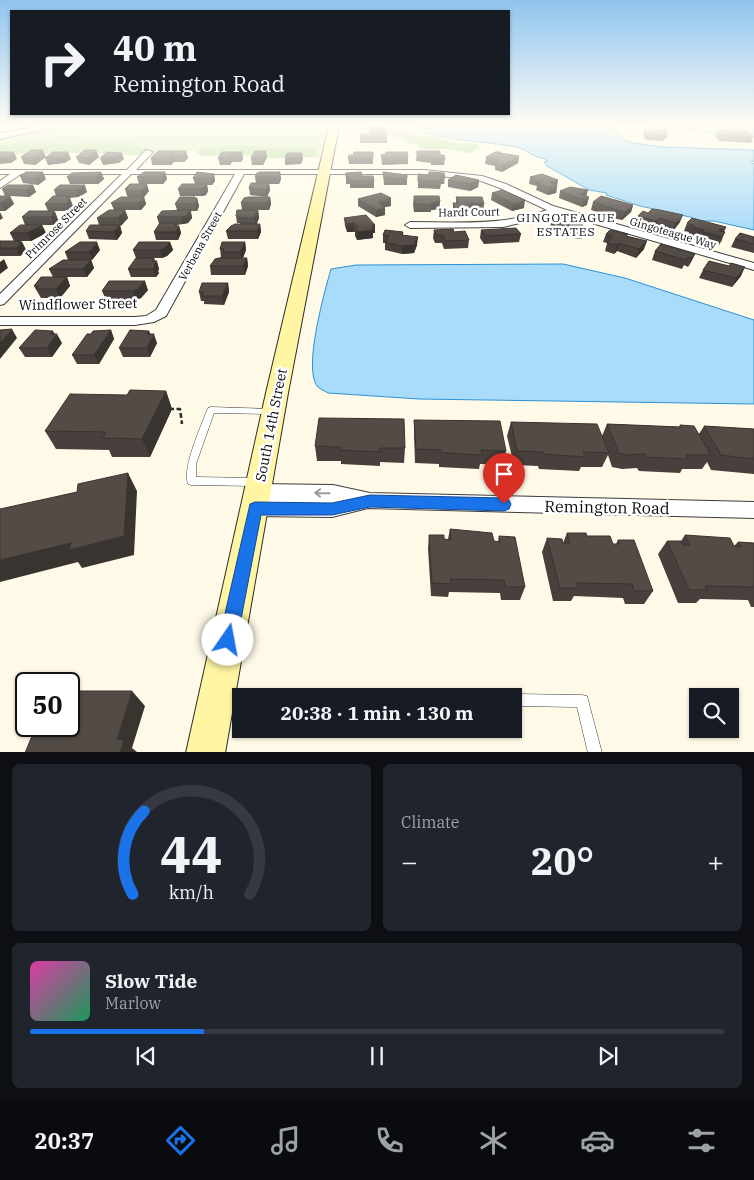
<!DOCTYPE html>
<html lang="en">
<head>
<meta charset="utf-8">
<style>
	body { margin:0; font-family:"IBM Plex Serif",serif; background:#20242c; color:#f1f3f6; height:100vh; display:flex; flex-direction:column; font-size:19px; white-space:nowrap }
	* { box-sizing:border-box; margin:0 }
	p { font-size:16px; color:#9ea1a6 }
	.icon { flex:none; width:28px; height:28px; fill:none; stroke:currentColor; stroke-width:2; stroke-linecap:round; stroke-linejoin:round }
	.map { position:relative; height:752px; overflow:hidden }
	.drawer { display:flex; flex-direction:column; gap:12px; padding:12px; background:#0d0f14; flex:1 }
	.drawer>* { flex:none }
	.guide { position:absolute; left:10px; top:10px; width:500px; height:105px; border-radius:0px; box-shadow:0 1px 4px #0004; background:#171b24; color:#f1f3f6; overflow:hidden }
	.controls { position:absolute; left:689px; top:688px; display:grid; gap:10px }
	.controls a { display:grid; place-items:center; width:50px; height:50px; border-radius:0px; background:#171b24; box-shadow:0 1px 4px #0004; font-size:25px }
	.speed { position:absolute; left:15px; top:672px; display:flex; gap:10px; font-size:25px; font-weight:700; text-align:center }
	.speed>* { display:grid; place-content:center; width:65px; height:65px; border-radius:50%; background:#171b24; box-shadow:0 1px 4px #0004; line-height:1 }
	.speed .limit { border:2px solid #111; border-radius:8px; background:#fff; color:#111 }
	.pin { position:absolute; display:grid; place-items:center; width:42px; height:42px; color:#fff; margin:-51px -21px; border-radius:50% 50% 50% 0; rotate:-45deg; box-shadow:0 0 5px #0007 }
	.pin .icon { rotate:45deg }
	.me { position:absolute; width:55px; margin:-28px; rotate:12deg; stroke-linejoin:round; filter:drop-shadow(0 0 4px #0008) }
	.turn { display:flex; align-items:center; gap:18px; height:105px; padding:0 20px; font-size:22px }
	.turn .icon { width:65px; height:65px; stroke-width:2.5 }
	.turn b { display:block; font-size:35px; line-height:42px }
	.big { font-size:38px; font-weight:700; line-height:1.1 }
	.drawer .widget { flex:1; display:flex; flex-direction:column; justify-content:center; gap:8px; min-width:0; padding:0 18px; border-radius:8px; background:#20242c }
	.drawer .dial { align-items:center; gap:0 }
	.dial svg { height:130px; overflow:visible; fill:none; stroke:#363941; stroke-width:7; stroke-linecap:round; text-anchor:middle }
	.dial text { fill:#f1f3f6; stroke:none }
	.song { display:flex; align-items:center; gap:15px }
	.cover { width:60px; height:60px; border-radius:8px; background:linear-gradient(135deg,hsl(320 70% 55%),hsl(150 70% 35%)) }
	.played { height:5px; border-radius:2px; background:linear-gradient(90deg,#1a73e8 25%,#363941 25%) }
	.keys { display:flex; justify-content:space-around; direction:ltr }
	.heat { display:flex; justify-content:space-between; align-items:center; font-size:28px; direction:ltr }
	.drawer .tiles { flex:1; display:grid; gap:12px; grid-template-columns:1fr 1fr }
	.widget:last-child { grid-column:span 2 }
	.trip { position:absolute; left:232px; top:688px; width:290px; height:50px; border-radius:0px; background:#171b24; box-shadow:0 1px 4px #0004; font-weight:700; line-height:50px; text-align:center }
	.tabs { display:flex; height:80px; justify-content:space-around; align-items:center; background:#090b0e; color:#9ea1a6 }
	.tabs .icon { width:35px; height:35px }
	.tabs .current { color:#1a73e8 }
	.tabs b { font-size:22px; color:#f1f3f6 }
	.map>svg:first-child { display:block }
</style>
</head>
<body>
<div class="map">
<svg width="754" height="753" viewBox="0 0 754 753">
	<rect width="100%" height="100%" fill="#fffae7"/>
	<!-- green -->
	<path fill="#ceebaf" d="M63,126H327V127L319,158H304L313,157V147L275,148L234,145L198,151H148L149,148L133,147L125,141L120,140L79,144L30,143L0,145V138Z"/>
	<!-- forest -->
	<path fill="#b1dc8e" d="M392,130L437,138L455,143L476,144L480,147L471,153L445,149H424L387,134V132Z
		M120,140L130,142L131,146L149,148L148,151L138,155L85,153L0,154V145L23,143L79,144Z
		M234,145L275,148L313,147L317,152L313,157L275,158L231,154L209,156H202L197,152L202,148Z"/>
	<!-- water -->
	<path fill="#a9dbfa" stroke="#2b91d5" d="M413,126H611L624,140L633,143L663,147L754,150V161L751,162L754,164V230L714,221H700L690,217L640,206L606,195L607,193L589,190L547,166L544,162L548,161L545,159C535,158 527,150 517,147C490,142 462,141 435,136L438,134H426Z
		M650,126H738L754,128V137Z
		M563,264L625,278L754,320V404L419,399L328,393C325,391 320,389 318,387C302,371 325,290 331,269L356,265Z"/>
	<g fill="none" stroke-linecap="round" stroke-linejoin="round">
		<!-- service casing -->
		<g stroke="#3d3d3d" stroke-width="1">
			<path id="service" d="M211,407L273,409L274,411L273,413L270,414L214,413L196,464V477L256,478L259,479L261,482L259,485L256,486L191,485L188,484C182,467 201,427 207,410L208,408Z
				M226,690H241L246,691L247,696H241V702H226L221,701L220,696L221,691Z
				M514,694L582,695L587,696L602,753H588L577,707L514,706V696H509Z"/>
		</g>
		<!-- minor casing -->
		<g stroke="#3d3d3d" stroke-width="2">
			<path id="minor" d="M146,150L153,152L136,170H424L482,176L506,184L553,206L754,263V270L557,213L542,218L503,227L410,228L405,225L410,222C456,222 503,226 547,210L500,188L481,181L424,174H244L166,316L154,322L135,325H0V317H135L146,316L156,310L235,174H131L4,304L0,305V294L122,174H21L0,188V181L10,174H0V170H127Z
				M258,484L333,485L370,493L754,502V518L368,508L332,517L255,516L248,514L245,508L248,502L255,500L332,501L258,500L251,497L249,492L251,487Z"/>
		</g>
		<!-- tertiary casing -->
		<g stroke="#3d3d3d" stroke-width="2">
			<path id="tertiary" d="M38,126H58L0,139V133Z"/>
		</g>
		<!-- secondary casing -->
		<g stroke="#2c2c2c" stroke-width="2">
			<path id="secondary" d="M329,126H339L288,393L225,753H186L266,393Z"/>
		</g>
		<!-- path -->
		<path stroke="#2c2c2c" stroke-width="2.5" stroke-dasharray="5 2.5" stroke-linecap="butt" d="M169,409H180L182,424"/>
		<!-- service -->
		<use href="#service" fill="#fff" fill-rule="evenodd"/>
		<!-- minor -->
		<use href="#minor" fill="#fff" fill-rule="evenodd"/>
		<!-- tertiary -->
		<use href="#tertiary" fill="#fff" fill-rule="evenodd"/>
		<!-- secondary -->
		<use href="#secondary" fill="#fff5a2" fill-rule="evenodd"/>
	</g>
	<!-- wall -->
	<path fill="#47403c" d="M369,126H387V143H360V137L383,130H369Z
		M644,129L668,133L666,139H664L663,141L646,140L643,135Z
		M718,130L753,137L751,143L720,141L715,136Z
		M96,150L99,157L89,165L79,163L76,157Z
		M186,151L188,158L184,162H174L171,165H152L151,158Z
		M417,151L440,155L445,159L444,165H431V163L416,161Z
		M242,152L243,159L241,162H232L230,165H220L218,158Z
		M373,152V164H349L348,158L353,155Z
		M501,152V154L519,156L518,163L502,172L495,170V166L485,164L486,157Z
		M381,155L408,157V164L382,165Z
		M21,157H46L35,165L24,164Z
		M267,157L263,165H252L251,158Z
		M101,172L104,179L98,184H70L67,177Z
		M165,172L167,179L163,184H139L137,177Z
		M280,172L281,179L279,184H269L270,190L267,197L250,195L249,188L256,183L255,177Z
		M383,172L407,178V185H384Z
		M346,173L374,181V188H350V184H346Z
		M214,174L215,181L212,185H207L208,191L206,195L202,196H180L178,189L195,184L193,178Z
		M418,174L445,177L444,184H441L440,189L418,188Z
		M20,176L46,179L38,185L23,183Z
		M530,177L557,186L556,193L548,195L536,190L537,186L529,184Z
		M448,180H479L478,187L470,191L448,187Z
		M33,185L36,192L29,197L10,196L14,204L5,211H0V196H5L2,189Z
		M60,185L87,192L79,197L69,198L73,206L69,211H53L55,212L58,220L57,221V222L54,225H42L46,233L31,241H20L22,242L26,250L24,252V253L20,256H0V241H14L10,233L25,225L22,217L48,211L45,204L56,196L54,190Z
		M125,189L149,191L144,197L146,204L141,210H125L128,218L120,226L122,233L117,240L89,239L86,231L99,225L97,218L114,210L111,203L129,197L127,196Z
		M560,191L586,196L587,205L582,207L559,198Z
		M492,193L524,208L512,211L491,200Z
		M414,196L440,201L439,209L431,210V212H414L413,204Z
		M195,197V198H197L199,206L197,211H191L192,218L188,223L183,224L177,225V226H179L181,233L178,240H156L154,232L159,224L157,217L177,210L175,204Z
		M270,197L271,204L269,210H258L259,218L256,224H260L261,232L258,239H228L226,231L240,224V223H237L236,216L242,210L241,203Z
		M456,197L484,204L483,212H470V215L454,214L453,210V203H456Z
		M358,199L391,206L385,207V215L376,217L358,206Z
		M593,202L633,205L631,212L622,220L617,219L591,210Z
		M648,213L680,222L673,231L656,225L653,228L636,224L638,216Z
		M344,218L375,225V233H373V238L357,240L355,236V232H347L345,226Z
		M552,219L584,231L582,239L560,237L559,235L553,234L550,227Z
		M687,223L726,227L724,232L722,240L719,245L699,240L700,238L688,235L689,232L684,231Z
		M434,230L454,232L469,240L468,248L444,249L442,243H435L433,238Z
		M481,230L521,234L519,242L484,244L480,238Z
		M403,232V235L417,245L414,253L402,254L385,250V243H383V235Z
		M606,234H628L627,236L644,249L636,258L617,251L614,254L605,251L607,243L603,242Z
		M754,237V253L731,247L735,239Z
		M170,242L173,250L167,256L162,258H136L133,250Z
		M245,242L246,250L243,258H247L248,266L245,275H211L210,266L221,257L220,249Z
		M100,250L92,260H91L94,268L87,277H67L70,286L60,298H41L34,286L53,277L49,269L68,260L65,252Z
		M655,251L695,254L691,262L688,267L684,265L682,269L652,260Z
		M155,261L159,269L158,271L159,273L156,277H131L128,269Z
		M703,270L741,276L732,287L699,278Z
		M228,283L229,292L224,305L204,304V301H201L199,292Z
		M148,290L141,298L136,300H106L102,291Z
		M111,330L114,339L99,364H77L72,355L91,334Z
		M149,331L150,334L157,343L150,357H123L119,348Z
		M62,343L52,357H25L19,348Z
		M166,391L172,409L150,457H112L109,450L56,449L45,431L127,395Z
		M414,420L506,451L503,465L480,464L479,469L458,468L439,467V464L415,463L414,435Z
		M511,422L602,436L607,424L679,427L680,425L699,434L704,426L754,429V474L711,470L707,462L702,469H682L680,473L639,471L637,468L622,469L612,467L608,455L602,467H581L579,471L539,469L538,466L514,465L507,436Z
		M315,446L405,448L404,463L380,462V466L341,464V461H317Z
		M450,529L494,541L498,542L499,536L525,587L520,600H501L500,593L449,592L448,597L431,596L428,549L429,535L444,539H448Z
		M567,533L587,536L613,544H616L618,540L653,591L644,604H625L623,598L574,596L571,601H553L542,552L547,538L563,543Z
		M685,535L734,546L738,542L754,543V607H751L748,600L700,599L696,603H678L658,554L667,541H681Z"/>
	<!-- shaded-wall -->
	<path fill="#3a3431" d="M43,150L46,157L35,165L32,158Z
		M96,150L99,157L89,165L87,158Z
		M186,151L188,158L184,162L183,155Z
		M266,151L267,157L263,165L262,158Z
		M14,152L17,159L11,163L0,164V157Z
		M68,152L71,159L65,163L48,165L45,158Z
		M242,152L243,159L241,162L240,155Z
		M122,153L124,159L119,163L103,165L100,158Z
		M302,153L303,159L301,164L285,165V158Z
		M172,155L174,162L171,165L169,158Z
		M231,155L232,162L230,165L229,158Z
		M519,156L518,163L502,172L503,165Z
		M43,172L46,179L38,185L35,178Z
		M101,172L104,179L98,184L96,177Z
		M165,172L167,179L163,184L161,177Z
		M280,172L281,179L279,184V177Z
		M214,174L215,181L212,185L211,178Z
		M479,180L478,187L470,191V184Z
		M558,180L556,193L548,195L550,188L549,182Z
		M269,183L270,190L267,197L266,190Z
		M147,184L149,191L144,197L146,204L141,210L139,203L143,198L141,191Z
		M207,184L208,191L206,195L202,196L200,189Z
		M33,185L36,192L29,197L26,190Z
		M85,185L87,192L79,197L76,190Z
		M588,190L586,197L580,194Z
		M10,196L14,204L5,211L1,203Z
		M68,196L69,199L70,198L73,206L69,211L66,204V198Z
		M195,197L196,202L197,198L199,206L197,211L194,198Z
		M270,197L271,204L269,210L268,203Z
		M589,197L587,205L582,207L584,200Z
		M391,198V206L385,207V215L376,217V210L378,202Z
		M525,200L524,208L512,211L513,204Z
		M440,201L439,209L431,210V203Z
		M633,205L631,212L622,220L625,212Z
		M125,210L128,218L121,226L118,218Z
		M190,210L192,218L188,223L183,224L181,217Z
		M258,210L259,218L256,226L254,218Z
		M53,211L54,213L55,212L58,220L57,221V222L54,225L51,217L52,212Z
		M0,212L3,218L0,220Z
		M683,215L680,222L673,231L676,223Z
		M659,218L656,225L653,228L656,221Z
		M176,223L178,229L179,226L181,233L178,240L175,226Z
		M354,223V231L347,232V224Z
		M260,224L261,232L258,239L257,231Z
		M42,225L46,233L31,241L27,233Z
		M120,225L122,233L117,240L114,232Z
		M372,225H375V233H373V238L357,240V232Z
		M418,237L417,245L414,253L402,254V246Z
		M20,241L21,243L22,242L26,250L24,252V253L20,256L16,248L18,242Z
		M647,241L644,249L636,258L639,249Z
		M97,242L100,250L92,260L89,252Z
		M170,242L173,250L167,256L162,258L160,250Z
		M245,242L246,250L242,260L240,252Z
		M619,243L617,251L614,254L617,245Z
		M695,254L691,262L688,267L692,258Z
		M154,258L156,263L157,261L159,269L158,271L159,273L156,277L153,269L152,261Z
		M247,258L248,266L245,275L243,266Z
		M4,259L8,268L0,274V262Z
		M91,260L94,268L87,277L83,269Z
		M745,267L741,276L732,287L736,278Z
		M67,277L70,286L60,298L56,289Z
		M145,281L148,290L141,298L136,300L133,291Z
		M228,283L229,292L224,305L222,296Z
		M12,329L17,338L0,359V343Z
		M111,330L114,339L99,364L94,355Z
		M53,331L56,336L57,334L62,343L52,357L47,348L50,334Z
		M149,331L152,339L154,334L157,343L150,357L147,348V334Z
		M166,391L172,409L150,457L142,439Z
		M128,473L137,491L134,555L82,568L78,562L0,582V560Z
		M132,691L145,706L132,748L137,752L120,753L117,739Z"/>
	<!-- building -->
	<path fill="#534b46" stroke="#3a3431" d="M644,129L666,130L668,133H663L665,135L648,134Z
		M370,130H386L387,136L360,137V134H370Z
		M718,130L748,132L753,137L722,135Z
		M31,150H43L32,158L21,157Z
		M85,150H96L87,158L76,157Z
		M158,151H186L183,155H172L169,158H151Z
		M255,151H266L262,158H251Z
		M417,151H440V155H444L445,159L431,158V157L417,155Z
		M0,152H14L8,157H0Z
		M53,152H68L63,157L45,158Z
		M107,152L122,153L117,157L100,158Z
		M222,152H242L240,155H231L229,158H218Z
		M354,152H373V158H348L349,155H353Z
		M386,152H407L408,157L382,158L381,155L386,154Z
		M495,152H501L500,153L519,156L503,165L496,164L499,160L486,157Z
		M287,153H302L300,157L285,158Z
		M26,172H43L35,178L20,176Z
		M101,172L96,177H67L72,173Z
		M144,172H165L161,177H137Z
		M197,172L214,174L211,178H193Z
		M260,172H280L279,177H255L257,173Z
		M361,172L362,176H373L374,181H350V177H346V173Z
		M383,172L407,175V178H384Z
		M429,172L444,173L445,177H440L441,181H418V174L429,175Z
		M542,174L558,180L549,182L557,186L550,188L537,183L544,181L530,177Z
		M456,175L479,180L470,184L448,180Z
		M251,183H269L266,190L249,188Z
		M130,184H147L141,191H127L128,189H125Z
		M182,184H207L204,188L200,189H178Z
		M8,185H33L26,190L2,189Z
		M60,185H85L76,190H54Z
		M570,187L588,190L580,194L589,197L584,200L560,191Z
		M502,190L525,200L513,204L492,193Z
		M381,193L391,198L378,202L385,207L376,210L358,199Z
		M0,196H10L1,203H0Z
		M53,196H68L66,198H70L66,204H45Z
		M414,196H439L440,201L431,203V205L415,204Z
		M601,196L633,205L625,212L620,211L593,202Z
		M121,197H144L139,203H111Z
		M180,197H195L194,198H197L195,204H175Z
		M248,197H270L268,203H241L244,198Z
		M456,197H482L484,204H470L471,208L454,207L453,203H458Z
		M652,209L660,210L683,215L676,223L659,218L656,221L638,216L643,211L648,213Z
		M109,210H125L118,218H97Z
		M190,210L186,216L181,217H157L162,211Z
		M237,210H258L254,218H239V216H236Z
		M29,211H53L52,212H55L52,214H54L51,217H22Z
		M366,215L375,225H372L373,230L357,232L355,228L358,227L357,225L354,223L347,224L344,218Z
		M692,218L726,227L724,230L720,229L719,231L725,232L722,237L703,232L704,230L692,227L693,225L687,223Z
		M552,219L581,221L584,231L562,230L561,227L554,226Z
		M160,223H176L175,226H179L176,232H154Z
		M235,224H260L257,231H226L231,226Z
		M20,225H42L27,233H10Z
		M90,225H120L114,232L86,231Z
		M516,228L521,234L486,236L481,230Z
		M453,229L454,232L465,231L469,240L445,241L443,235H436L434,230Z
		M385,230L403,232L402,235L418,237L414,245L402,246L385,242L389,236L383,235Z
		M610,230L628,234L626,236L647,241L639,249L619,243L617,245L607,243L612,236L606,234Z
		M740,233L754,237V244L735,239Z
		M0,241H20L18,242H22L19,245H20L16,248H0Z
		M80,242H97L89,252H65Z
		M139,242H170L165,248L160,250H133Z
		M222,242H245L240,252H223L224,249H220Z
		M661,244L695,254L692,258L688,257L685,260L655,251Z
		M136,258H154L152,261H157L154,265H156L153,269H128Z
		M219,258H247L243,266H210L215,259Z
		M63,260H91L83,269H49Z
		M709,261L729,266L731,263L745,267L736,278L703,270Z
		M41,277H67L56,289H36L39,286H34Z
		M109,281H145L138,289L133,291H102Z
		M202,283H228L222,296H202L204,292H199Z
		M12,329L0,343V330Z
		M35,330L53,331L50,334H57L47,348H19Z
		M111,330L94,355H72L87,334H91L93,331Z
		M130,330L149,331L147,334H154L147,348H119Z
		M130,390L166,391L142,439L103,438L106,432L45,431L70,394L127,395Z
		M319,418L404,419L405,448H380V452L340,450V447L315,446Z
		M414,420L500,421L506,451L481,450L482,455L460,454L441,452V450L416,449Z
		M511,422L597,424L609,453L583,452L585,457L543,454V452L517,451Z
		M607,424L681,427L680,425L694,426L711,455H686L688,459L646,457L645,454L629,455L619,453Z
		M704,426L754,429V459L721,455Z
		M128,473L124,536L69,550L71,543L0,560V509L77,492L78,484Z
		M450,529L492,533L494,541L500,542L499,536L515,537L525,587H505L504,580L450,579L451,584L432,583L429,535H444V539L451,540Z
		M567,533H586L587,536H610L613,544H619L618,540H634L653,591H634L632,584L577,583L578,588H560L547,538L562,539L563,543H570Z
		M685,535L730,538L734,546L741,547L738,542L754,543V587L705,586L707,590H689L667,541H681L683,545H690Z
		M76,691H132L117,739L124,740L120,753H25L34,731H60L62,726H69V709Z"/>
	<!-- one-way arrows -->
	<defs><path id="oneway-shaft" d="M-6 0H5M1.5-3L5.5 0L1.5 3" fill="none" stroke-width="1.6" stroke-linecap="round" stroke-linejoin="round" transform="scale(1.25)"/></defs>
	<use stroke="#9d9d9d" href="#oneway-shaft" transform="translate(322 493) rotate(-179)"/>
	<!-- sky -->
	<linearGradient id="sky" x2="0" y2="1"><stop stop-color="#8fc4ef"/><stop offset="0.54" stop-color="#fffdf4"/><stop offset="1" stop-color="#fffdf4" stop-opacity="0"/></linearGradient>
	<rect width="754" height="232" fill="url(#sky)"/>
	<!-- route -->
	<path fill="#1a73e8" stroke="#114b97" d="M370,495L504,498L509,500L511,504L509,509L504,511L370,507L332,515H261L237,640L235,646L228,649L222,646L219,640L250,504L255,502L332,503Z"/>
	<g text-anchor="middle" stroke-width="5" stroke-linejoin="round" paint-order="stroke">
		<!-- far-street labels -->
		<g font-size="11" fill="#0a0a0a" stroke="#fff">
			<text transform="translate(469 212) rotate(-1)" y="4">Hardt Court</text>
			<text transform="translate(56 228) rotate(-45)" y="4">Primrose Street</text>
			<text transform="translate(673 233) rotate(16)" y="4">Gingoteague Way</text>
			<text transform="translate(200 246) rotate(-61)" y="4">Verbena Street</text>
		</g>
		<!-- far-neighbourhood labels -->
		<g font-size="12" letter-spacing="1" fill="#0a0a0a" stroke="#fff">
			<text x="566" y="222">GINGOTEAGUE<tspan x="566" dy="14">ESTATES</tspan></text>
		</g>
		<!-- street labels -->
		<g font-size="14" fill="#0a0a0a" stroke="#fff">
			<text transform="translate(78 304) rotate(-1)" y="5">Windflower Street</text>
			<text transform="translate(271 425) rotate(-79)" y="5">South 14th Street</text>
		</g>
		<!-- near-street labels -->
		<g font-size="16" fill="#0a0a0a" stroke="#fff">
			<text transform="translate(607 507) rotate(1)" y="6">Remington Road</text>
		</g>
	</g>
</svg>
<div class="controls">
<a><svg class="icon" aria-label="search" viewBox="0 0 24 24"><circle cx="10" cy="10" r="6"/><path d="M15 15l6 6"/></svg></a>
</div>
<div class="speed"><div class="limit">50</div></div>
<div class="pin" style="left:504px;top:504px;background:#d93025"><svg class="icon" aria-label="arrive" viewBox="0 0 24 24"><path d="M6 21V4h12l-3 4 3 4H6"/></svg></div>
<svg class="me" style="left:228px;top:640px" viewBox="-20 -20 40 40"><circle r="19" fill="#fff"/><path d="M0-13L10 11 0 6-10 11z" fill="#1a73e8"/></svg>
<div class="trip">20:38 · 1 min · 130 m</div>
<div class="guide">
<div class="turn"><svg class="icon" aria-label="right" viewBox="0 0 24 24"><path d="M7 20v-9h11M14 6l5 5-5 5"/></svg><div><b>40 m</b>Remington Road</div></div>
</div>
</div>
<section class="drawer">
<div class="tiles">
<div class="widget dial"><svg viewBox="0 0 100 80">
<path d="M14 69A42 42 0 1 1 86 69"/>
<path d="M14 69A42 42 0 0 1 21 18" stroke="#1a73e8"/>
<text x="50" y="56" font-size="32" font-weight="700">44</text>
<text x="50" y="72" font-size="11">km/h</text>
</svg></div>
<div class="widget"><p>Climate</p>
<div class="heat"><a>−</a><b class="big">20°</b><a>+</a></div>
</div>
<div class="widget">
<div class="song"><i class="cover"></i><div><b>Slow Tide</b><p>Marlow</p></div></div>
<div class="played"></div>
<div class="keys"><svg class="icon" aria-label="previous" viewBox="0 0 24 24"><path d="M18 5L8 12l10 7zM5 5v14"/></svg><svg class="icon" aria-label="pause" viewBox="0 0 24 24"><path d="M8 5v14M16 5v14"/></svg><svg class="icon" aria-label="next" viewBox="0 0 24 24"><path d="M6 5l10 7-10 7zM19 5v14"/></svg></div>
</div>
</div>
</section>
<nav class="tabs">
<b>20:37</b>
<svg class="icon current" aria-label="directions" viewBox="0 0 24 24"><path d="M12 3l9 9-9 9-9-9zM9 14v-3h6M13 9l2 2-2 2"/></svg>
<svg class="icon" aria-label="music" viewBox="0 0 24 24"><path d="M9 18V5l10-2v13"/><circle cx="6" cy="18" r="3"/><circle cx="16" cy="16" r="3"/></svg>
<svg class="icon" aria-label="phone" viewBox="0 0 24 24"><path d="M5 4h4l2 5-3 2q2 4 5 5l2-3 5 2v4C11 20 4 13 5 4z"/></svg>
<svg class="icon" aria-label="climate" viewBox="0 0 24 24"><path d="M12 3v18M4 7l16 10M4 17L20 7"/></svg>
<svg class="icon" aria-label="car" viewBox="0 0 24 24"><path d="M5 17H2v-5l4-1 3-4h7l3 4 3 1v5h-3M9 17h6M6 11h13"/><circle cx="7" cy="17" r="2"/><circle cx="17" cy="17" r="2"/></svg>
<svg class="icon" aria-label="filters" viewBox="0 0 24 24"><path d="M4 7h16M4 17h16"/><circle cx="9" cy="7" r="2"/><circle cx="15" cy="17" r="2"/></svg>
</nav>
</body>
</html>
